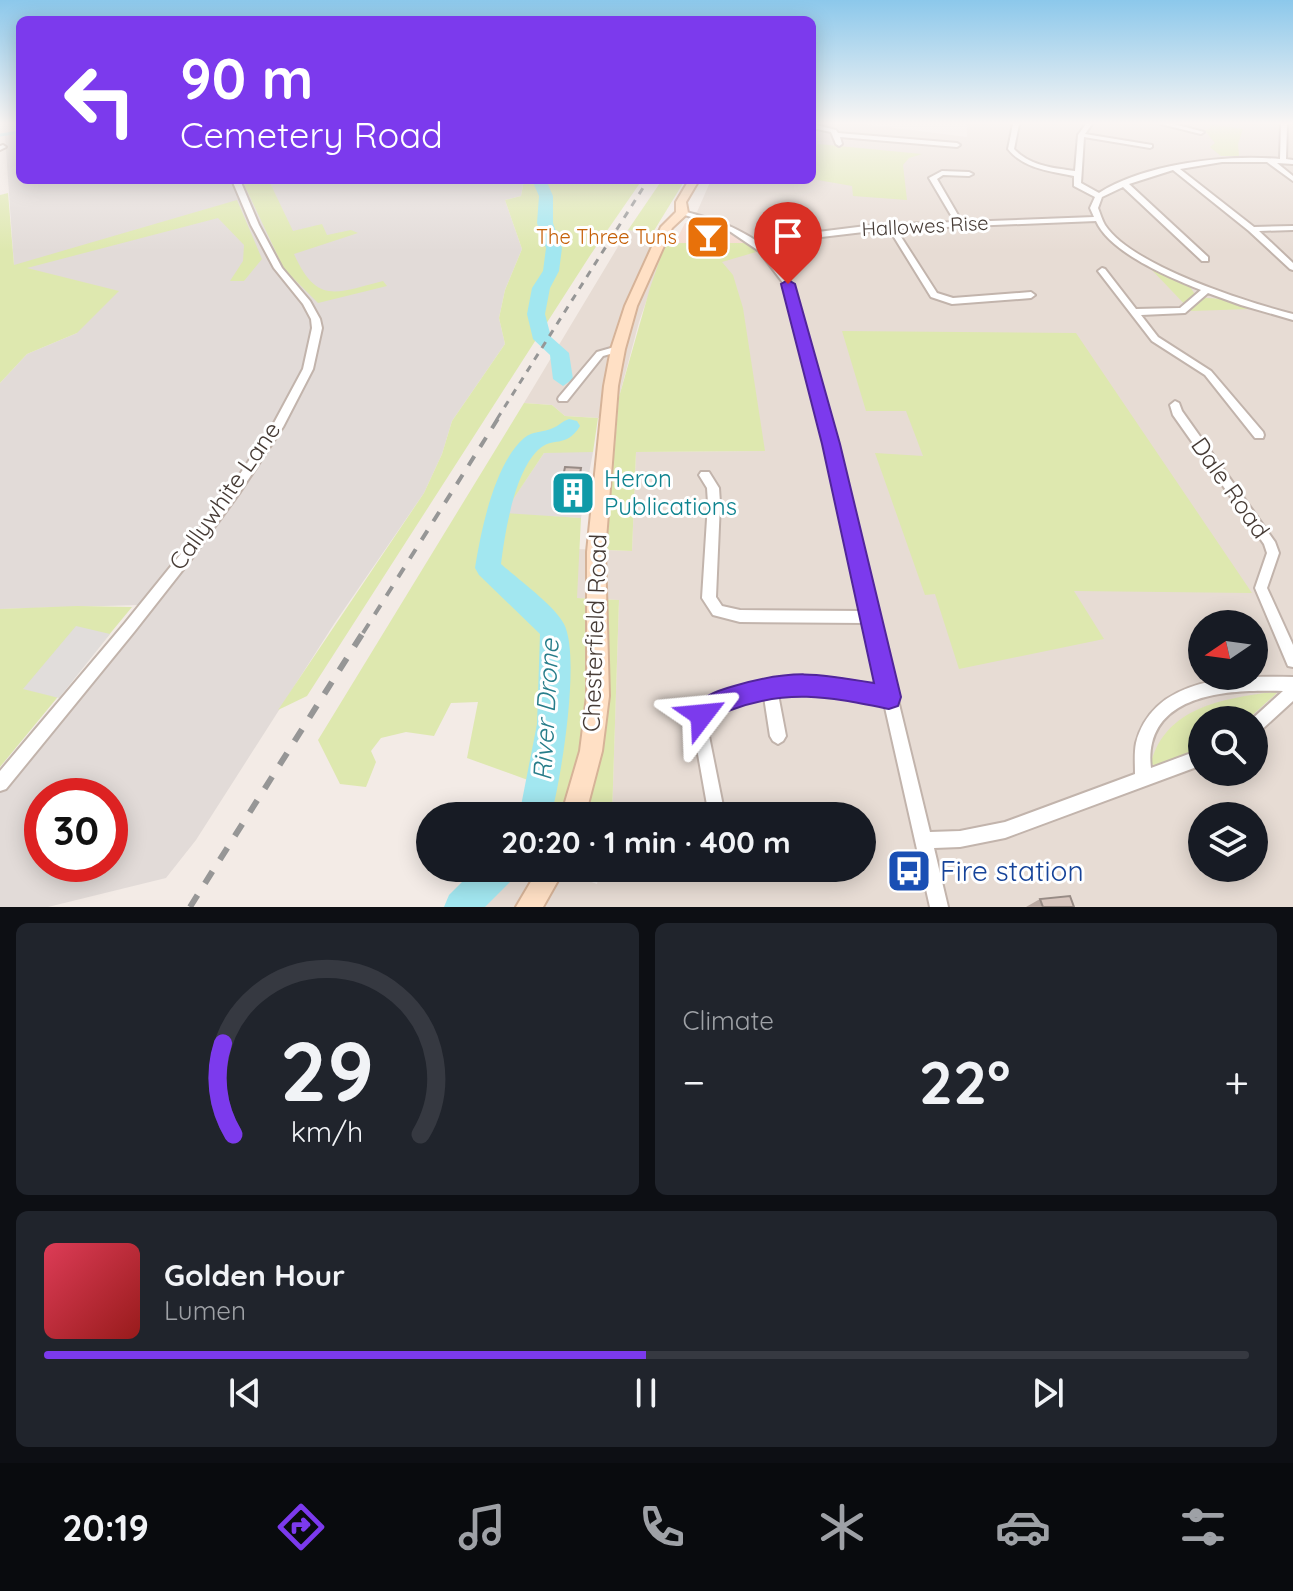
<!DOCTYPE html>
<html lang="en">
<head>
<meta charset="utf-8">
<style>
	body { margin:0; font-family:Quicksand,sans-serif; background:#20242c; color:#f1f3f6; height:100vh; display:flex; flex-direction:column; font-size:30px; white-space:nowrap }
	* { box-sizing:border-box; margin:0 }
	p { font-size:26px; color:#9ea1a6 }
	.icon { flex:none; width:44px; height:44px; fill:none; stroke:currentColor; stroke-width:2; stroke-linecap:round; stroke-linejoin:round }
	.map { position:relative; height:907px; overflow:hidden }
	.sheet { display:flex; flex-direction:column; gap:16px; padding:16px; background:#0d0f14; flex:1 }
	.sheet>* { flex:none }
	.hud { position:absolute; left:16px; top:16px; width:800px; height:168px; border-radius:12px; box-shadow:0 4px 20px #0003; background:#7c3aed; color:#fff; overflow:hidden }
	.needle { width:52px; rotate:257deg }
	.fabs { position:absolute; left:1188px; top:610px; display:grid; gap:16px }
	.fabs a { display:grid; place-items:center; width:80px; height:80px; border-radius:50%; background:#171b24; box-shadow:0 4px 20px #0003; font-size:40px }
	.speed { position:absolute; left:24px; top:778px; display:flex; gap:16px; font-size:40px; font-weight:700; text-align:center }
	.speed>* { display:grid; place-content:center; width:104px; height:104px; border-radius:50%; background:#171b24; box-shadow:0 4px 20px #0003; line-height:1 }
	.speed .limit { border:12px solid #d22; background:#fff; color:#111 }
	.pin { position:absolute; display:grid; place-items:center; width:68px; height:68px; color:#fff; margin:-82px -34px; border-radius:50% 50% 50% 0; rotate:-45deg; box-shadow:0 0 8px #0007 }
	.pin .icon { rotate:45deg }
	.me { position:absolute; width:88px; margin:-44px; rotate:61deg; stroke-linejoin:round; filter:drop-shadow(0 0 6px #0008) }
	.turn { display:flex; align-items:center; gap:28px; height:168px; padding:0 32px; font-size:36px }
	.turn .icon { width:104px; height:104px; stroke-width:2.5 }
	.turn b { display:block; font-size:56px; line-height:68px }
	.big { font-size:60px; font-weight:800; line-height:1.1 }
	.sheet .tile { flex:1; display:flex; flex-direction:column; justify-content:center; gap:12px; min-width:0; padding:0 28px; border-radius:12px; background:#20242c }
	.sheet .dial { align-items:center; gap:0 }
	.dial svg { height:208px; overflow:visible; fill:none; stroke:#363941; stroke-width:7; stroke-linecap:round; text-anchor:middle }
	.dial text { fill:#f1f3f6; stroke:none }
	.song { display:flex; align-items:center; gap:24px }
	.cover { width:96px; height:96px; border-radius:12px; background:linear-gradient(135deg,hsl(350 70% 55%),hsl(0 70% 35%)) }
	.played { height:8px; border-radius:4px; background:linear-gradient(90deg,#7c3aed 50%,#363941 50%) }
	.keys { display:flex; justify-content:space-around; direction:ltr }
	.heat { display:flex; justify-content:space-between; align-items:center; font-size:44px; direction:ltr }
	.sheet .tiles { flex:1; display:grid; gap:16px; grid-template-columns:1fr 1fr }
	.tile:last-child { grid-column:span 2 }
	.trip { position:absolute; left:416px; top:802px; width:460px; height:80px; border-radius:40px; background:#171b24; box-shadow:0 4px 20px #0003; font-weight:800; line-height:80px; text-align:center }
	.tabs { display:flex; height:128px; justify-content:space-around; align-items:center; background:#090b0e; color:#9ea1a6 }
	.tabs .icon { width:56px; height:56px }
	.tabs .on { color:#7c3aed }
	.tabs b { font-size:36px; color:#f1f3f6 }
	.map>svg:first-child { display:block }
</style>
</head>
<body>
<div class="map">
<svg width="1293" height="907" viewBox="0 0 1293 907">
	<rect width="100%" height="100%" fill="#f3ebe6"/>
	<!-- residential -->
	<path fill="#e7dcd4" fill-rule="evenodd" d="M812,124H863L967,137V124H1293V907H445L489,868H570L569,874L597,884L601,868H862V816H612L619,600L577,598V549L632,551L636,452L764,451L721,261L756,251L719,224L682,213L697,212L711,180H812ZM1202,624H1254V676H1202ZM1202,720H1254V772H1202ZM1202,816H1254V868H1202Z
		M628,230L652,234L665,248L639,322L619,397L617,419L565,416L552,405L524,403Z"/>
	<!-- commercial -->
	<path fill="#f5dbd1" d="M699,221L719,224L746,243H675L685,223Z"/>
	<!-- industrial -->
	<path fill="#e2dbd8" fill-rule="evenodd" d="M20,134V180H524L521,196L505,200L522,249L505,290L499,318L505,344L452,421L442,454L424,493L334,624L196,840L166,878L48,907H0V774L139,605L0,609V383L27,354L77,333L14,266L5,135ZM42,796H110V864H42Z
		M562,451L593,452L581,518L503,514L544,453Z"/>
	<!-- green -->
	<path fill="#dee8af" d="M1210,124L1243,129L1238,144L1239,156H1221L1210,147L1215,143L1204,130L1210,129Z
		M818,144L922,154L909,158L903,165L907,200L853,196L852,186L812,179V156Z
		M242,180H272L270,183L293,231L322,224L327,235L351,230L358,233L294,254C317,305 336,293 383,281L387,286L318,303L284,269Z
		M524,180H642L591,254L307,696L278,710L424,493L442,454L452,421L505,344L499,318L505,290L522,249L505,200L521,196Z
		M662,180H685L652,234L628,230Z
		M8,193L14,265L237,200L262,259L244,281H230L243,261L244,245L218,218L27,268L119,291L77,333L27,354L0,383V195Z
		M678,238L676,243H746L756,252L722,262L733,275L743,308L765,451L636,452L632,551L606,550L619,397L650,288L667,239Z
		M1150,268L1189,285L1194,293L1207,298L1223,299L1250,309L1191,311Z
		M842,331L1076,333L1252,593L1074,591L1104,639L959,669L935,594L925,595L875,453L923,456L906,411H866Z
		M524,403L552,405L565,416L598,418L593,452L544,453L504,513L581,518L577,598L619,600L612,816H525L536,783L467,758L478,702L451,703L434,736L406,732L381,738L371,751L376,762L366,787L340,784L318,740Z
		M77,606L132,607L0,767V609Z
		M1279,691L1247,720H1202V748L1156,767L1151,763C1166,705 1228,698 1279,691Z"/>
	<!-- parking -->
	<path fill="#e1dddb" d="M76,626L110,634L59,698L23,689Z"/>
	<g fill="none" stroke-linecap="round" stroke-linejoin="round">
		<!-- stream -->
		<path stroke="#a2e7f0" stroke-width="3" d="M0,135L20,132"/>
		<!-- river -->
		<path fill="#a2e7f0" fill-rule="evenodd" d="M532,180H546L553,196V223L562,248L559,271L550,288L545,314L551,337L569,353L573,379L563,386L553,379L550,355L533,339L527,314L532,288L543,271L546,248L537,223L539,196Z
			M569,419L577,421L580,426C566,449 552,436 538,450C514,473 505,533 501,564C518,579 555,606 564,624C581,657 561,779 551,816H519L537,724L540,634L479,575L475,568C481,531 494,464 524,438C534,430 543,433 553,428C559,426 562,421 569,419Z
			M476,868H517L512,880L485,907H444L449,895Z"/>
		<!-- street casing -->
		<g stroke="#c2b4ac" stroke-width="4">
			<path id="street" d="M812,124L836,130L838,133L957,143L960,145L957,147L840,137L842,144L839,146L836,144L831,132L812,128Z
				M1013,124H1019L1014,149C1030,166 1053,168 1075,171L1078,135L1086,124H1092L1085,134L1152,145V147L1150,148L1084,137L1081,183L1099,193C1144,164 1226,154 1280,159L1281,124H1287L1286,159L1293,160V164L1277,163L1293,176V181L1267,162H1222L1180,169L1254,227L1293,226V230L1259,231L1293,263V270L1290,269L1249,231L1173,170L1129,184L1208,257V261H1202L1123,187L1102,197L1098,208C1100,213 1102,220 1105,225C1132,266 1246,302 1293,314V320L1241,305L1208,293L1185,313L1141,315L1158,337L1211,371L1263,432L1264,435L1263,438H1255L1205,375L1152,341L1098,271L1102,268L1105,269L1136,309L1180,308L1201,290C1171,278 1110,253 1096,221L896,229L937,293L953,298L1031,292L1035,295L1031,298L952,304L931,297L889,229L761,244L765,247L792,284L836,444L930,832L960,831L1005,822L1135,774C1135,764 1134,753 1136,743C1154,675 1237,676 1293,677V701L1259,732L1254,734V720H1251L1283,691C1240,690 1165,690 1152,743C1150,751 1150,760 1151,768L1202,749V765L1005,838L960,847L934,848L948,907H930L884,703C848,696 814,690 778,694L786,736L783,741L778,744L773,741L770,736L764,697C744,701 714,704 707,726L725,816H709L693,726L699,709L708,701L724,694L769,680L813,679L881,688L866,623L740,622L713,615L702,598L708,503L707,488L699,475L701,472H709L719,488L720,503L716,597L722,606L740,610L863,611L826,444L784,284L759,251L731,232L708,222L678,213L682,211C710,218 730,224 755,240L874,225L955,222L929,178L942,171L969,172L973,174L969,176L943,175L937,179L962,222L1094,217L1090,208L1095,197L1074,186V176C1050,171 1024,169 1008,149Z
				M1161,124H1174L1204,132L1201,134Z
				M0,146L3,145L6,147L0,150Z
				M232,180H240L259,225L282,268L310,301L320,319L322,328L313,369L283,427L240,492L189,562L134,632L6,789L0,791V771L125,623L180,555L232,486L274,423L303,369L312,328L311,319L303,304L274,268L251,225Z
				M618,346L621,347L623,349L621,351L603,356L567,401H559L558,399L559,397L597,352Z
				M1175,401L1179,403L1182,411L1275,542L1279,553L1267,588L1293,645V667L1288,666L1255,588L1267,553L1264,544L1173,415L1170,405Z"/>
		</g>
		<!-- secondary casing -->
		<g stroke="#d6b398" stroke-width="4">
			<path id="secondary" d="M689,180H699L686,202L688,213L672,228L637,306L625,349L618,386L605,552L609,696L602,751L585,816H561L580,751L587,696V552L604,386L611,349L625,306L661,227L676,212V202Z
				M539,868H565L543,907H516Z"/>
		</g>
		<!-- street -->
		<use href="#street" fill="#fff" fill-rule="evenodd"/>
		<!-- secondary -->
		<use href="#secondary" fill="#ffe0c5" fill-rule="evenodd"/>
		<!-- rail-far2 -->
		<path stroke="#969696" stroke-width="3" stroke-dasharray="7 7" stroke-linecap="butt" d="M497,419L648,180"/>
		<!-- rail-far1 -->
		<path stroke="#969696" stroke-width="4" stroke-dasharray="11 11" stroke-linecap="butt" d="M363,633L499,417"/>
		<!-- rail -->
		<path stroke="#969696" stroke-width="6" stroke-dasharray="14 14" stroke-linecap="butt" d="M190,907L364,631"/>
	</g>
	<!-- wall -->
	<path fill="#baaaa3" d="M700,221L722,232L721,243H706L699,232Z
		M565,467L583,486L580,501L564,499L562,482Z
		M1040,899L1074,907H1026Z"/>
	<!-- shaded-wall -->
	<path fill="#978b85" d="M581,468L583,486L580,501L578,483Z"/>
	<!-- building -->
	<path fill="#d8c6be" stroke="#978b85" stroke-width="2" d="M715,219L722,232L706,231L700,221Z
		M565,467L581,468L578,483L562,482Z
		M1070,896L1074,907H1043L1040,899Z"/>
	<!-- sky -->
	<linearGradient id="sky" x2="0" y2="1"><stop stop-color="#8cc8eb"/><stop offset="0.49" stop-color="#faf6f4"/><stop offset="1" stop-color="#faf6f4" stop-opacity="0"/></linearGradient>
	<rect width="1293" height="251" fill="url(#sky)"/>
	<!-- route -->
	<path fill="#7c3aed" stroke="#51269a" stroke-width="2" d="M788,280L795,284L840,444L901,697L898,706L889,709C829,697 788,688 728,711C718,714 712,723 702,727L693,724L690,715C698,697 716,691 734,686C791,669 817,673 874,683L822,444L781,284Z"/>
	<!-- icons -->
	<defs>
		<g id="bar-square" transform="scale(2.3)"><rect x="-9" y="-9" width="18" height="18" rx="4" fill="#e8710a" stroke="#fff"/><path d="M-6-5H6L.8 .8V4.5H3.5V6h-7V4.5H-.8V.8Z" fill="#fff"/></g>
		<g id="building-square" transform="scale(2.3)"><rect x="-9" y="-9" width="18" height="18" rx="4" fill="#0f9aa8" stroke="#fff"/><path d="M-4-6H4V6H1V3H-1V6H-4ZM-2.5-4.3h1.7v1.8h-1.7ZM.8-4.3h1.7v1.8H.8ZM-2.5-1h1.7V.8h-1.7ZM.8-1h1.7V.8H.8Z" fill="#fff"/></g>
		<g id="bus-square" transform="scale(2.3)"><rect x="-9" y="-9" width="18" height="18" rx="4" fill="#1a4fb4" stroke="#fff"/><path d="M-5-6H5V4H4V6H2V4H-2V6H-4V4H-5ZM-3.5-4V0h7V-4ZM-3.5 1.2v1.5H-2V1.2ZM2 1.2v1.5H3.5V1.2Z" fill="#fff"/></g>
	</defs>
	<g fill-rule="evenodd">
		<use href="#bar-square" x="708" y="237"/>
		<use href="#building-square" x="573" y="493"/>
		<use href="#bus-square" x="909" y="871"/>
	</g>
	<g text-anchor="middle" stroke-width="6" stroke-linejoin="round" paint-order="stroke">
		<!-- far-street labels -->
		<g font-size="20" fill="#463b35" stroke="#fff">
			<text transform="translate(925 226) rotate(-3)" y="7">Hallowes Rise</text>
		</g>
		<!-- far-food labels -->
		<g font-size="20" fill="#c56008" stroke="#fff" text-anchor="end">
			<text x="677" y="244">The Three Tuns</text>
		</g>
		<!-- culture labels -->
		<g font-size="24" fill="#0d838f" stroke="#fff" text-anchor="start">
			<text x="604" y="487">Heron<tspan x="604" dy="28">Publications</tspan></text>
		</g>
		<!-- street labels -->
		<g font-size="24" fill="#463b35" stroke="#fff">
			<text transform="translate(1230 488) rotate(55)" y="8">Dale Road</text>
			<text transform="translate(225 496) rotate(-55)" y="8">Callywhite Lane</text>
			<text transform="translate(595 633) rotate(-88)" y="8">Chesterfield Road</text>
		</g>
		<!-- water labels -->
		<g font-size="26" font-style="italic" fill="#277d8a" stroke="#fff">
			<text transform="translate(546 710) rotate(-87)" y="9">River Drone</text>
		</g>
		<!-- near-transit labels -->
		<g font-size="28" fill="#164399" stroke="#fff" text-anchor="start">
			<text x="940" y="881">Fire station</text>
		</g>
	</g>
</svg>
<div class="fabs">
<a><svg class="needle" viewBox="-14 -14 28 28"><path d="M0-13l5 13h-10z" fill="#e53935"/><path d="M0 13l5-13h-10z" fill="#9ea1a6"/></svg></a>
<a><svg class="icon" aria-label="search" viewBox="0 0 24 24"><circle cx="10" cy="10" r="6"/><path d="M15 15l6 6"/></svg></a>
<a><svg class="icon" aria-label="layers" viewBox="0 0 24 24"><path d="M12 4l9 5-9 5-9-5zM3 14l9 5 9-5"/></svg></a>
</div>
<div class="speed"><div class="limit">30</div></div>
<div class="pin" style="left:788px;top:284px;background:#d93025"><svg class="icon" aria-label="arrive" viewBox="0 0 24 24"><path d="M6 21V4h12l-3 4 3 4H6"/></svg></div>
<svg class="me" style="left:702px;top:715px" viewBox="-20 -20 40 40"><path d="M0-17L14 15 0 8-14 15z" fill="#7c3aed" stroke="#fff" stroke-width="4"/></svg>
<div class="trip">20:20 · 1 min · 400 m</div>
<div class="hud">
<div class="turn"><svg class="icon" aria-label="left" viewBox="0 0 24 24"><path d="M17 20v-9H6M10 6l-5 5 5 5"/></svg><div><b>90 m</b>Cemetery Road</div></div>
</div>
</div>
<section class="sheet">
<div class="tiles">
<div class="tile dial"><svg viewBox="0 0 100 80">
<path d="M14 69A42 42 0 1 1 86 69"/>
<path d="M14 69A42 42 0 0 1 10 34" stroke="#7c3aed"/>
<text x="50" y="56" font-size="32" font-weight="700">29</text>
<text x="50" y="72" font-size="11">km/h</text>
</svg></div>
<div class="tile"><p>Climate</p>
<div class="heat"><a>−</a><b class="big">22°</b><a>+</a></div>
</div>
<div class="tile">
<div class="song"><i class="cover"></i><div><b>Golden Hour</b><p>Lumen</p></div></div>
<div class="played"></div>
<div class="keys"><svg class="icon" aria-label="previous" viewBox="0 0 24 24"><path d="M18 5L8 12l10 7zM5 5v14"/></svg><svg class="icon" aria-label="pause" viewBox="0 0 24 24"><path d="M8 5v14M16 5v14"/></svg><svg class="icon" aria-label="next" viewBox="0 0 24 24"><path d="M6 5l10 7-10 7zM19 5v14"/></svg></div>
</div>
</div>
</section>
<nav class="tabs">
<b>20:19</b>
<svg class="icon on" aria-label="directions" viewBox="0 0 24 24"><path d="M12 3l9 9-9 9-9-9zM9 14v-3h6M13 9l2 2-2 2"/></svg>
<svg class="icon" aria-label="music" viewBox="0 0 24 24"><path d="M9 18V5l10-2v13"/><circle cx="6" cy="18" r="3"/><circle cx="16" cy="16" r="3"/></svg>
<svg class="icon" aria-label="phone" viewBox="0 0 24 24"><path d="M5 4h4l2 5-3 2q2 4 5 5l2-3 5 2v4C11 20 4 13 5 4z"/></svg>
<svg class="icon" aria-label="climate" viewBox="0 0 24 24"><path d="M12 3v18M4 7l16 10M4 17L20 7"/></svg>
<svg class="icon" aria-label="car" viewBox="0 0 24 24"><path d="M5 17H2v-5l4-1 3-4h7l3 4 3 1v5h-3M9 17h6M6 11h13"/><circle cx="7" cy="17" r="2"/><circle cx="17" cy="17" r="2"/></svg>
<svg class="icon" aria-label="filters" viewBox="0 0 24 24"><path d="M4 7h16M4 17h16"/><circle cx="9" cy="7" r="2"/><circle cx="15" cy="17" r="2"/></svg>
</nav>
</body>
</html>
